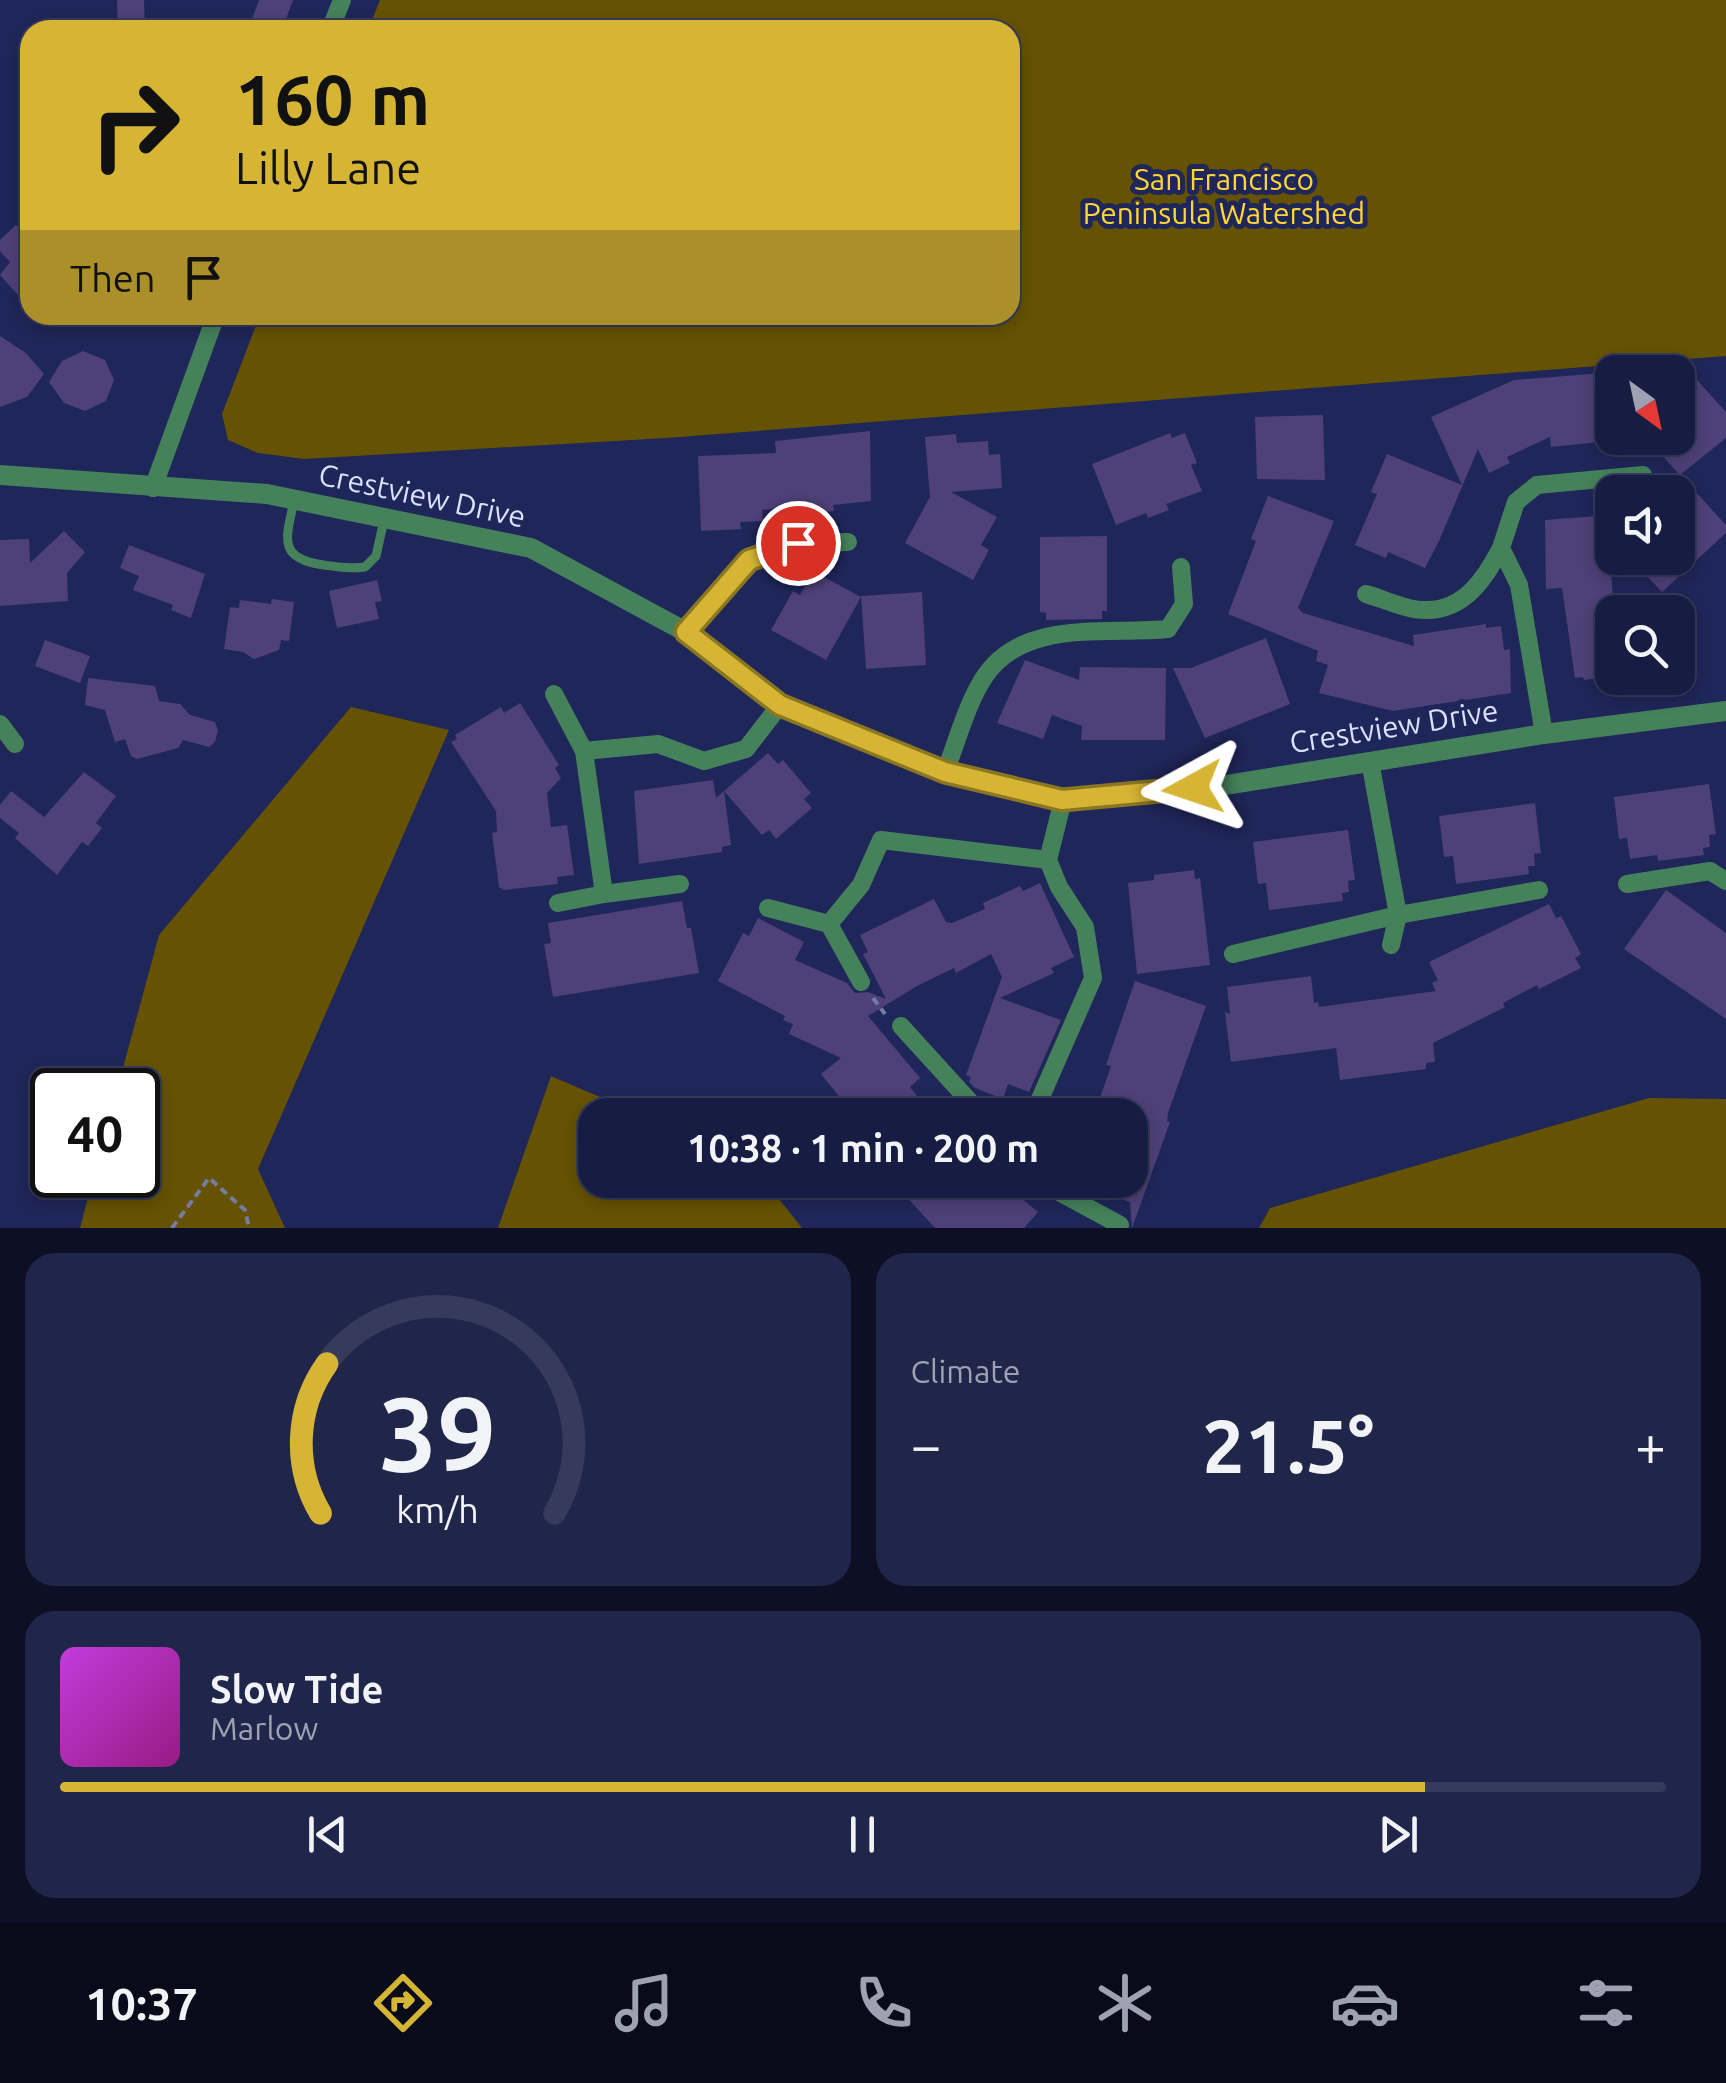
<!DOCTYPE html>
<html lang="en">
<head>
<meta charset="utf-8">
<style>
	body { margin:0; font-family:Ubuntu,sans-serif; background:#20254a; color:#f1f3f6; height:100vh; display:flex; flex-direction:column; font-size:38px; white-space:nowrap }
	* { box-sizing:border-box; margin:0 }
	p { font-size:32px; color:#9ea1b2 }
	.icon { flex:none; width:55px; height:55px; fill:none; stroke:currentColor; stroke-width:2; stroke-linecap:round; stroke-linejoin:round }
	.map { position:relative; height:1228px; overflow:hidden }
	.sheet { display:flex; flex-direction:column; gap:25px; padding:25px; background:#0d0f25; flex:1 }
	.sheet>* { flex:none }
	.top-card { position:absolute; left:20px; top:20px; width:1000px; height:305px; border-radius:30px; box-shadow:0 5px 15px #0003,0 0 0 2px #363a5c; background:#d6b534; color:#111; overflow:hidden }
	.needle { width:65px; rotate:147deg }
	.tools { position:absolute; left:1595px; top:355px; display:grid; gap:20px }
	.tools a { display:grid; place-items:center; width:100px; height:100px; border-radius:20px; background:#171c43; box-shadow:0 5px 15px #0003,0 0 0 2px #363a5c; font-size:50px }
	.speed { position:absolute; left:30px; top:1068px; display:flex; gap:20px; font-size:50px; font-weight:700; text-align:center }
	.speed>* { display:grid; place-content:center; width:130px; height:130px; border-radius:50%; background:#171c43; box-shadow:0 5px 15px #0003,0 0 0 2px #363a5c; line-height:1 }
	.speed .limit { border:5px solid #111; border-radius:15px; background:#fff; color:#111 }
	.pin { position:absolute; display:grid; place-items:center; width:85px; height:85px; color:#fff; margin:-42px; border:5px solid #fff; border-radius:50%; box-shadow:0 2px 10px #0007 }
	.me { position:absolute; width:110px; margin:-55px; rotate:265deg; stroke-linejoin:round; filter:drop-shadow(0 0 8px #0008) }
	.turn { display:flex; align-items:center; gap:35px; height:210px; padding:0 50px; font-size:45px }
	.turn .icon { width:130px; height:130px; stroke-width:2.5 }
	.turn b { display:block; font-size:70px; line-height:85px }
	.then { display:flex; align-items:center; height:95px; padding:0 50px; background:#0003; gap:20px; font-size:38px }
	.big { font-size:75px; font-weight:700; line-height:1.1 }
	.sheet .widget { flex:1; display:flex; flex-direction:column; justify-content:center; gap:15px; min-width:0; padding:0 35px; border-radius:30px; background:#20254a }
	.sheet .dial { align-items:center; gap:0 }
	.dial svg { height:260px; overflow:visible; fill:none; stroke:#363a5c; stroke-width:7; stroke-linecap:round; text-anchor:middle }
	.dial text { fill:#f1f3f6; stroke:none }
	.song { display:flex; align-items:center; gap:30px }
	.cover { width:120px; height:120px; border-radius:15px; background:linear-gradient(135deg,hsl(290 70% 55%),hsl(310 70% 35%)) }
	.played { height:10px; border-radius:5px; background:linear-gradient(90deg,#d6b534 85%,#363a5c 85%) }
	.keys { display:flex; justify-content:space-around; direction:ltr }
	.heat { display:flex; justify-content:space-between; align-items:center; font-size:55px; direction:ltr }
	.sheet .tiles { flex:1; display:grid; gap:25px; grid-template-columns:1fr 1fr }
	.widget:last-child { grid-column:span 2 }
	.trip { position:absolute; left:578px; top:1098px; width:570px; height:100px; border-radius:30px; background:#171c43; box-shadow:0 5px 15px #0003,0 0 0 2px #363a5c; font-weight:700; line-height:100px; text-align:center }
	.dock { display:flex; height:160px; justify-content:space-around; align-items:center; background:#090b1b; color:#9ea1b2 }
	.dock .icon { width:70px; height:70px }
	.dock .selected { color:#d6b534 }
	.dock b { font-size:45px; color:#f1f3f6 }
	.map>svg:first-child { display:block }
</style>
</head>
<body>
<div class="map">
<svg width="1726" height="1228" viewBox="0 0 1726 1228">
	<rect width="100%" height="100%" fill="#1f2659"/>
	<!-- green -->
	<path fill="#655203" d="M380,0H1726V356L666,438L304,459L258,453L228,440L222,414L260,315H1010V30H368Z
		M351,707L449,730L258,1169L285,1228H80L94,1175H138V1090H117L159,935Z
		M551,1076L642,1115H595V1180H764L802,1228H498Z
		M1649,1098L1726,1099V1228H1259L1270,1208Z"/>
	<!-- building -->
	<path fill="#4e4078" d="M117,0H144L145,27L118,28Z
		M259,0H293L282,30H248Z
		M16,225L30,240V284L18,295L0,275L10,262L0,251V240Z
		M0,336L26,353L44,374L27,397L0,407Z
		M83,351L105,360L114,380L106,401L85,411L64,403L49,382L62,361Z
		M1678,369L1691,385L1697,380L1726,412V438L1680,475L1726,525V533L1662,592L1630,558H1678V473L1646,438H1678Z
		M1603,373L1608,441L1551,447L1550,437L1507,457L1510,463L1489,473L1478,449L1439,541L1425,568L1388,552L1386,558L1355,545L1377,494L1371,492L1387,454L1462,485L1431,417L1514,380Z
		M1323,415L1325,480L1257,479L1255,417Z
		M870,431L871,501L833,505L834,511L813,513L812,505L762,510L763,521L740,522L741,529L701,531L698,456L776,453L775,441Z
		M1170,433L1172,438L1185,433L1197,463L1191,465L1202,491L1166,504L1169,510L1148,518L1146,513L1116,525L1092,464Z
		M956,434L957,443L988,441L989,455L1000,454L1002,488L951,492L997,517L981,545L989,550L973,580L905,543L930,497L925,437Z
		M1268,496L1334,521L1298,608L1303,613L1414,646L1413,635L1486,624V628L1501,626L1504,650L1510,649L1511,693L1393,711L1319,693L1328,665L1316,661L1318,651L1228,614L1256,541L1251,539Z
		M1598,516L1600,544H1609L1614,612L1612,676L1584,680L1583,677L1575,678L1562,588L1546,589L1545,520Z
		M64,531L85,552L67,573L68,601L0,606V540L29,539L30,563Z
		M1107,536V611H1102V619L1046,620V613L1040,612V537Z
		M129,545L205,574L191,618L171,610L173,605L133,590L139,576L120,568Z
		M813,571L861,597L826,660L771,630L793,591L800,595Z
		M377,580L382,601L375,602L379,619L337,628L329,591Z
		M922,592L926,665L866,669L861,596Z
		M272,599L294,602L289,641L281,640L279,650L254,659L243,652L224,649L230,607L239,608L240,600L271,604Z
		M1266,638L1290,704L1205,738L1173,668H1191Z
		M45,640L90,656L80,683L35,666Z
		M1025,660L1079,680L1080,667L1166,668L1165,740H1081L1082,726L1052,715L1043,739L997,723Z
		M88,678L155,686L159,701L180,704L190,715L215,722L218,730L215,742L209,747L183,740L178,748L137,759L131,756L125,739L115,742L105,710L85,705Z
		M520,703L559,765L555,768L561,778L547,793L551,827L567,825L574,875L557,877L558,884L504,890L499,887L492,833L497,832L496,811L451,742L457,739L455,735L501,707L504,713Z
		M768,753L778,764L783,760L811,793L804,799L812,808L776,839L769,830L762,835L724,791Z
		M84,772L116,796L96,823L102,828L88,846L82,842L57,875L15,838L19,833L0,818V805L11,791L44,817Z
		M713,780L716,798L724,791L731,845L722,847V852L639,864L634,791Z
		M1709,784L1716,834L1709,835L1710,847L1703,848L1704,855L1658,861L1657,855L1630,859L1627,838L1619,839L1614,797Z
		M1535,803L1541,853L1534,854L1535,866H1528L1529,874L1456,884L1453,856L1444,857L1439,816Z
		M1348,830L1355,880L1348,881L1349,892L1342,893L1343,901L1269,910L1266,883L1258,884L1253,842Z
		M1194,870L1195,879L1200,878L1210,965L1137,974L1128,883L1154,880V875Z
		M1040,883L1074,957L1051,968L1054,973L1000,998L1061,1020L1029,1092L1008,1084L1003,1099L975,1088L969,1082L971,1077L966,1075L1002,977L991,954L956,973L954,968L917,986L868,1016L920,1078L910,1087L932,1115H854L821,1074L841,1058L789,1034L793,1024L783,1020L785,1016L718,981L743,933L749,936L758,918L804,942L795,960L847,983L855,993L868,992L886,999L863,954L868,952L860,935L934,899L946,922L952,923L985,909L983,903L1020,886L1023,891Z
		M1666,890L1726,933V1019L1624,949Z
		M682,901L687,928H691L699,973L553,997L544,944L551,943L548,923Z
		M1549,904L1556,918L1561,916L1581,954L1575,958L1581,968L1539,989L1537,985L1503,1003L1505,1007L1433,1043L1435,1062L1426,1063V1069L1340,1080L1336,1048L1231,1062L1225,1012L1230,1014L1227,987L1311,976L1314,1003L1318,1002L1319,1007L1436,991L1432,983L1438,980L1429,962Z
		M1135,981L1206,1006L1168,1113L1167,1121L1170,1122L1132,1228L1130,1202L1076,1183L1077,1180H1130V1115H1094L1111,1066L1106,1065Z
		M891,1180H1000L1038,1212L1024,1228H935Z"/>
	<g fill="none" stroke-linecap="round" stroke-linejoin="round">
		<!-- path -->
		<path stroke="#757ca4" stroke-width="4" stroke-dasharray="8 5" stroke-linecap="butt" d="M873,998L885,1014
			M172,1228L209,1178L245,1210L249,1228"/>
		<!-- service -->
		<path stroke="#45815a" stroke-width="9" d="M294,501C286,538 277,559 324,565C338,567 350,569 365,567L376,556L384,520"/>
		<!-- minor -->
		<path stroke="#45815a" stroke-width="18" d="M330,30L342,0
			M153,488L216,315
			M1366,594C1384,599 1408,611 1427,610C1465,610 1486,577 1501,548
			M686,632L749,559L798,543L848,542
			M554,694L584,751
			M0,724L15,744
			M1544,734L1519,585L1501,548L1516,502L1537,485L1643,475
			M1370,761L1398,915L1391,945
			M945,772C957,742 966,706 983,679C1021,618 1105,635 1168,629L1184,604L1181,567
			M680,884L604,894L584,751L658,744L704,761L746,749L780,705
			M1627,884L1710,871L1726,881
			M558,903L604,894
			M768,908L829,924
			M1233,954L1398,915L1539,890
			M861,982L829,924L861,885L881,840L1048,860
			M901,1026L982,1115
			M1033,1115L1093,978L1085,927L1059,887L1048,860L1063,800
			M1037,1180L1120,1225"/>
		<!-- tertiary -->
		<path stroke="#45815a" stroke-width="20" d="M0,475L267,494L531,548L686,632L780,705L945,772L1063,800L1226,785L1544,734L1726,711"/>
	</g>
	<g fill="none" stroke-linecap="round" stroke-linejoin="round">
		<!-- route casing -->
		<g stroke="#8b7622" stroke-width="25">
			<path id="route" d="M798,543L749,560L686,632L780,705L945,772L1062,800L1193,788"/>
		</g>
		<!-- route -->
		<use href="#route" stroke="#d6b534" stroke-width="18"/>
	</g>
	<g text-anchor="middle" stroke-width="10" stroke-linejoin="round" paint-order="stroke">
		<!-- park labels -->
		<g font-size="30" fill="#fed637" stroke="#1f2659">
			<text x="1224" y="190">San Francisco<tspan x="1224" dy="34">Peninsula Watershed</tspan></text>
		</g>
		<!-- street labels -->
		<g font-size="30" fill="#dae1fb" stroke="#1f2659">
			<text transform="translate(422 496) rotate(12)" y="10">Crestview Drive</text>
			<text transform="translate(1394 727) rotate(-9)" y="10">Crestview Drive</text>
		</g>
	</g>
</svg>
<div class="tools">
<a><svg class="needle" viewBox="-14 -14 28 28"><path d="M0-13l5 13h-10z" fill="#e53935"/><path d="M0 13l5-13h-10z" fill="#9ea1b2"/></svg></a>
<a><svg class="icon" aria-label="sound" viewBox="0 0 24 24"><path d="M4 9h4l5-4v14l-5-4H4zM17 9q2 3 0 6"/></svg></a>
<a><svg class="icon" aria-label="search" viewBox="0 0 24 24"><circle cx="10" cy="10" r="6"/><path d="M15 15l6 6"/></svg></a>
</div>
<div class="speed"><div class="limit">40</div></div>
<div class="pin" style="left:798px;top:543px;background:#d93025"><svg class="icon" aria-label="arrive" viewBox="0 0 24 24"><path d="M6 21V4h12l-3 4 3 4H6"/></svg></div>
<svg class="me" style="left:1193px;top:788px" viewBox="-20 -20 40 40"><path d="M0-17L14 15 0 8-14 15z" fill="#d6b534" stroke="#fff" stroke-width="4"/></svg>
<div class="trip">10:38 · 1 min · 200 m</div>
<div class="top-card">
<div class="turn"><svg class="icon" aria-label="right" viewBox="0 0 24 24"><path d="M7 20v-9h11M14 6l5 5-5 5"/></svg><div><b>160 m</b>Lilly Lane</div></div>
<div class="then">Then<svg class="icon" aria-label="arrive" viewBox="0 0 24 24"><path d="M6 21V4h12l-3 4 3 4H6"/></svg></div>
</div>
</div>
<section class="sheet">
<div class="tiles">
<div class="widget dial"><svg viewBox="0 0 100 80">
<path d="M14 69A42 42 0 1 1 86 69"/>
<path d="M14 69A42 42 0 0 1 16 23" stroke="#d6b534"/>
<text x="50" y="56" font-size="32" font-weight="700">39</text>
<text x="50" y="72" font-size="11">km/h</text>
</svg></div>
<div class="widget"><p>Climate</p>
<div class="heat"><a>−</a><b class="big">21.5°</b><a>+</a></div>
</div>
<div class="widget">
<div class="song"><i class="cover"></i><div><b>Slow Tide</b><p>Marlow</p></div></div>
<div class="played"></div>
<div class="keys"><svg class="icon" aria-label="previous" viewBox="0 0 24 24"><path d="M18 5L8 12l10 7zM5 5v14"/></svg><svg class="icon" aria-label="pause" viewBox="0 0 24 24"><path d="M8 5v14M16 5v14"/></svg><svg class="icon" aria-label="next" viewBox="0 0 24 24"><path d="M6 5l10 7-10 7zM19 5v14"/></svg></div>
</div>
</div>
</section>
<nav class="dock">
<b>10:37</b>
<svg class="icon selected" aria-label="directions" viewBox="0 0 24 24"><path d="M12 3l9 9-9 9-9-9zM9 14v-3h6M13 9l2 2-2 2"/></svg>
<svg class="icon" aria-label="music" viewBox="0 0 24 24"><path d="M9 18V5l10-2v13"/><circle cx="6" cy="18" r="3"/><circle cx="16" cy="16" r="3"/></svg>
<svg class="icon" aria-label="phone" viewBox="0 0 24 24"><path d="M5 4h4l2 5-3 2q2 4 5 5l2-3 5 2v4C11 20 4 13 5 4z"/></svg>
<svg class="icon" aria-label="climate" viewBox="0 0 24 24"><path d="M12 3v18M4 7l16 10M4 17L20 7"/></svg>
<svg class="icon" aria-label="car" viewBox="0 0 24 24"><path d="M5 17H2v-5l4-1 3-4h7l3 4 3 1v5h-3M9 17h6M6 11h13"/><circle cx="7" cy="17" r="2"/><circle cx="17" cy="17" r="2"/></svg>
<svg class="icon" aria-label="filters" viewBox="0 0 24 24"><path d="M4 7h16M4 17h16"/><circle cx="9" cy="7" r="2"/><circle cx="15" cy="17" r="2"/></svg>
</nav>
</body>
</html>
